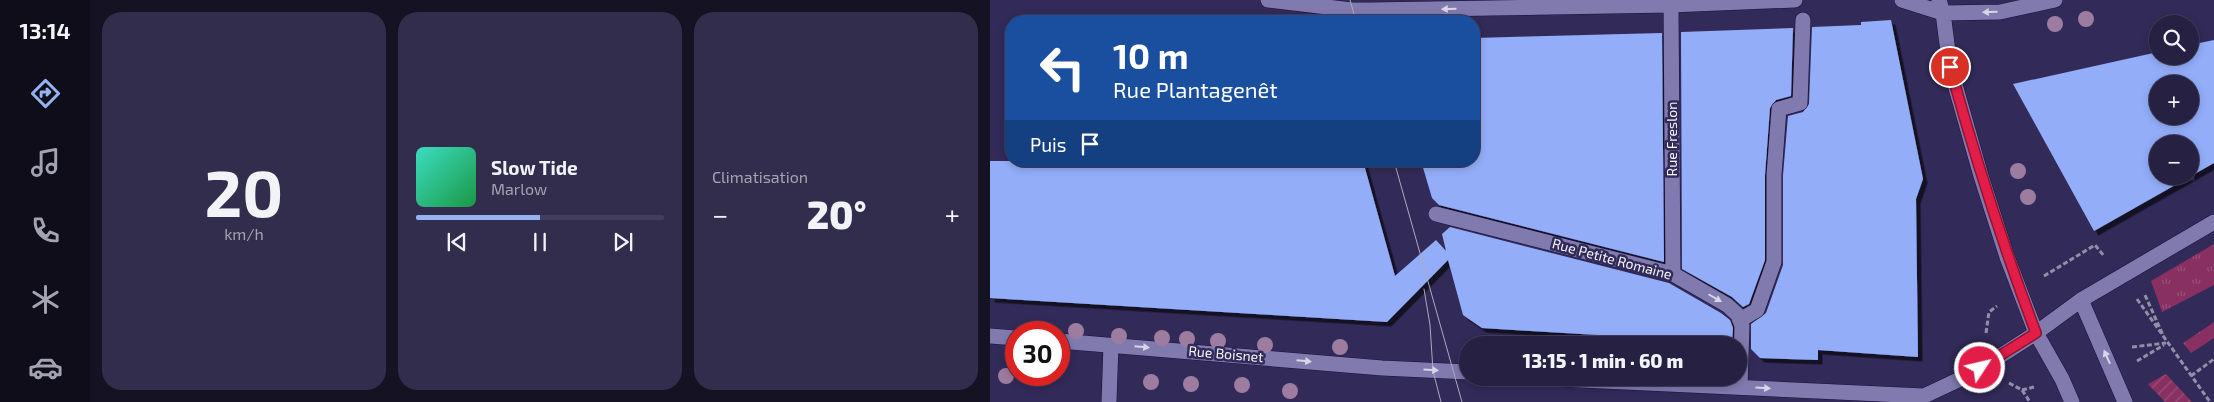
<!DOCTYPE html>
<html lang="fr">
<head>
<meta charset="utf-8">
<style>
	body { margin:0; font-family:"Exo 2",sans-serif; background:#322d4d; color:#f1f3f6; height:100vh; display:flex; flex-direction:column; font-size:19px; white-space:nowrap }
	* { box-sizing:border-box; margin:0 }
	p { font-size:16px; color:#a4a3b2 }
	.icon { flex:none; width:28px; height:28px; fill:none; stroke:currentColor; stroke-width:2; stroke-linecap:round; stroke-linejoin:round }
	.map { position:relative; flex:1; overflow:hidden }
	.drawer { display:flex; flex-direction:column; gap:12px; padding:12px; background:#151224; width:900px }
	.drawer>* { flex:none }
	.hud { position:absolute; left:15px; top:15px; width:475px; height:152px; border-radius:20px; box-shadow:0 2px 8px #0003,0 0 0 1px #423e5b; background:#1a4fa0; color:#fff; overflow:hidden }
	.fabs { position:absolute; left:1159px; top:15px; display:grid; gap:10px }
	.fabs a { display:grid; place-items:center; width:50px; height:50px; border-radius:50%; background:#262042; box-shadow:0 2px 8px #0003,0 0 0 1px #423e5b; font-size:25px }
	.speed { position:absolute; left:15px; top:321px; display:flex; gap:10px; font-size:25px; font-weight:700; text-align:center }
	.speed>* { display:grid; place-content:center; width:65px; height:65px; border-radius:50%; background:#262042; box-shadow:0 2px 8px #0003,0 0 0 1px #423e5b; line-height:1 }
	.speed .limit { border:8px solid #d22; background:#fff; color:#111 }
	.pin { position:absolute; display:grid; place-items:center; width:42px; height:42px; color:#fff; margin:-21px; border:2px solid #fff; border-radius:50%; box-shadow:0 1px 5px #0007 }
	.me { position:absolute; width:55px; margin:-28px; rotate:55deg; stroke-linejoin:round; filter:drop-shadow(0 0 4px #0008) }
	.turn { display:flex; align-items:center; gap:18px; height:105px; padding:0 25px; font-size:22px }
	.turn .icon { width:65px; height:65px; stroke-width:2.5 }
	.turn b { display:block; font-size:35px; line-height:42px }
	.then { display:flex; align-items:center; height:48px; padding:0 25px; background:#0003; gap:10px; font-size:19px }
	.big { font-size:38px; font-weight:800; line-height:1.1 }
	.drawer .tile { flex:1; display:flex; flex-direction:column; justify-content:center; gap:8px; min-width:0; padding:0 18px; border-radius:20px; background:#322d4d }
	.drawer .dial { align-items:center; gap:0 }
	.dial b { font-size:65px; line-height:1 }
	.song { display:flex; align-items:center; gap:15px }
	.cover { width:60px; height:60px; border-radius:8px; background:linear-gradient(135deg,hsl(170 70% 55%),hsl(140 70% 35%)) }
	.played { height:5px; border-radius:2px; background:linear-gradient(90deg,#95b2f1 50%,#423e5b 50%) }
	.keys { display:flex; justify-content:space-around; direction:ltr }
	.heat { display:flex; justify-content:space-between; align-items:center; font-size:28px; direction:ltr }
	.drawer .tiles { flex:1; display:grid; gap:12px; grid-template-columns:repeat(3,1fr) }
	.trip { position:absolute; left:469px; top:336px; width:288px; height:50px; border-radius:25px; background:#262042; box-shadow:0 2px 8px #0003,0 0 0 1px #423e5b; font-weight:800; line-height:50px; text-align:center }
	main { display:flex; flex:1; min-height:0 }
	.tabs { display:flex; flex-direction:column; width:90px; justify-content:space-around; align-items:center; background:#0f0d1a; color:#a4a3b2 }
	.tabs .icon { width:35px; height:35px }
	.tabs .selected { color:#95b2f1 }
	.tabs b { font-size:22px; color:#f1f3f6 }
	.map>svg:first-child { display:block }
</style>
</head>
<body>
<main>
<nav class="tabs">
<b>13:14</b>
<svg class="icon selected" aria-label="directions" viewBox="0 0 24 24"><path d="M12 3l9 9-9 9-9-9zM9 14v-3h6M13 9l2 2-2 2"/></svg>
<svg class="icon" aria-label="music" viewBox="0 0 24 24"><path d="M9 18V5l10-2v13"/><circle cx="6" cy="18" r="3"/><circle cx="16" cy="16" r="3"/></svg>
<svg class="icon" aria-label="phone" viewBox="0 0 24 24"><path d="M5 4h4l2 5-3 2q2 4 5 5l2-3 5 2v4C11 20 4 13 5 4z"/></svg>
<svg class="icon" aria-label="climate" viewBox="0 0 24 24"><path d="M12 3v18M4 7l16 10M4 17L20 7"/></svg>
<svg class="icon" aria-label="car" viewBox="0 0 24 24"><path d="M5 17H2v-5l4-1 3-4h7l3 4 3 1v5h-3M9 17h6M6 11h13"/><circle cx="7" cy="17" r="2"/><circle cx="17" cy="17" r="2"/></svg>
</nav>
<section class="drawer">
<div class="tiles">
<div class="tile dial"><b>20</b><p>km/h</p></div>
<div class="tile">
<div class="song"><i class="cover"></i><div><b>Slow Tide</b><p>Marlow</p></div></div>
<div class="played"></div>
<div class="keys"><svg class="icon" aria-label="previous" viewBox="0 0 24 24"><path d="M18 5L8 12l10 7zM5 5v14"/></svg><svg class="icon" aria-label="pause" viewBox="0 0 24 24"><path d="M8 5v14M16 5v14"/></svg><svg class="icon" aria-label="next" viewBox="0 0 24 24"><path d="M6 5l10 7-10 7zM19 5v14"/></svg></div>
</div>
<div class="tile"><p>Climatisation</p>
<div class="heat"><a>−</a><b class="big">20°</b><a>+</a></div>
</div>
</div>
</section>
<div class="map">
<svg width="1224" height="402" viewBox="0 0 1224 402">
	<defs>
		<pattern id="grass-tufts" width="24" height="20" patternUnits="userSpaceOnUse" patternTransform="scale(1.25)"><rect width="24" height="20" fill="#893062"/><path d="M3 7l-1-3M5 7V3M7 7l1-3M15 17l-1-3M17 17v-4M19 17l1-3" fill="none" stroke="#9a4f79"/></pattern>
		<pattern id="garden-furrows" width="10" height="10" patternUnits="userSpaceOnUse" patternTransform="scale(1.25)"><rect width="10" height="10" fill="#893062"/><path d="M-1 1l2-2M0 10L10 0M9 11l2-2" fill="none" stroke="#9a4f79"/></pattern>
		<filter id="shadow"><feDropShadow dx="4.5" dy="4.5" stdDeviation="0" flood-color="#0009"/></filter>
	</defs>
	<rect width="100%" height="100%" fill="#322a58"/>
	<!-- grass -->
	<path fill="url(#grass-tufts)" d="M1224,244V285L1172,312L1161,281Z
		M1224,322V338L1201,353L1193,343Z"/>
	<!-- garden -->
	<path fill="url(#garden-furrows)" d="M1176,374L1202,402H1175L1158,384Z"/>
	<!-- building -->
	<path fill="#93adf9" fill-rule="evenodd" filter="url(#shadow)" d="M901,20L933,179L926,199L928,357L828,350V360L770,358L761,349V324L776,313L793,265V175L798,116L813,112L819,104L822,27L871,25V22Z
		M803,28L801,96L786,100L780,108L775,175V260L759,304L753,307L742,297L692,269L691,32Z
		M672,33L674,262L449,205L442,198L431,161H484V38Z
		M1224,40V163L1104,231L1023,84L1168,52V56H1200V45ZM1168,84H1200V116H1168ZM1168,144H1200V176H1168Z
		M0,161H373L405,276L446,240L456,251L452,234L460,227L679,283L731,313L740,320L743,328L742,343L492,328L473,315L458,260L397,322L0,298Z"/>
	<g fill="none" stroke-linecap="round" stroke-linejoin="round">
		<!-- pedestrian casing -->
		<g stroke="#1a103c" stroke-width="16">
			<path id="pedestrian" d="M750,320L767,310L784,262V175L789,109L810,103L813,20"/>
		</g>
		<!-- minor casing -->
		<g stroke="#1a103c" stroke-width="16">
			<path id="minor" d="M278,0L362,10H380L681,5L805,0
				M912,0L953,13L1010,12L1065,0
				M949,0L953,13L960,67L991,176L1017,257L1046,333L1072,379L1082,402
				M681,5L683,274
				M446,214L683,274L737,305L748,315L752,326L750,387
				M1091,300L1135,402
				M0,336L26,338
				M69,341L392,368L478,372
				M549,378L934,396L987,371L1046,333L1091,300L1224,222
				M119,402L121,345"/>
		</g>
		<!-- path -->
		<path stroke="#938fa9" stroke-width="3" stroke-dasharray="5 2.5" stroke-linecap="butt" d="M1054,276L1105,245L1114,256
			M1155,295L1173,335
			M1147,299L1220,402
			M996,333L999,312L1007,306
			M1142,347L1176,343
			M1147,361L1174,345
			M1201,376L1224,359
			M1019,383L1032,390L1040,402
			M1032,390L1044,387"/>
		<!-- pedestrian -->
		<use href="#pedestrian" stroke="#807aaf" stroke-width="15"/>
		<!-- minor -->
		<use href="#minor" stroke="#807aaf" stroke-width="15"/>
		<!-- tram -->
		<path stroke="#adaabf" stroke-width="1" d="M360,0L366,21
			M404,161L472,402
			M434,289L440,325L443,371L451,402"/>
	</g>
	<!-- trees -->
	<g fill="#9e7c9f">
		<circle cx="1096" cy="19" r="8"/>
		<circle cx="1065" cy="24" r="8"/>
		<circle cx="1028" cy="171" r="8"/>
		<circle cx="1038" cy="197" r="8"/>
		<circle cx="86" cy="331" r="8"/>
		<circle cx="129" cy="336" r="8"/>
		<circle cx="172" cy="338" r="8"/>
		<circle cx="197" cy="339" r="8"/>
		<circle cx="228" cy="341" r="8"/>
		<circle cx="275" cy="345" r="8"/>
		<circle cx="350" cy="347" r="8"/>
		<circle cx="16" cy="376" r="8"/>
		<circle cx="161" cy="382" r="8"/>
		<circle cx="201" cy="384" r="8"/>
		<circle cx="252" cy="385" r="8"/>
		<circle cx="300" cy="391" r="8"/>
	</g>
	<!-- one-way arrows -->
	<defs><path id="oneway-solid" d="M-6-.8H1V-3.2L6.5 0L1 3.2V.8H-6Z" transform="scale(1.25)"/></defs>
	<g fill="#d7d6e7">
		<use href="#oneway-solid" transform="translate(459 9) rotate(179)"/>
		<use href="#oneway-solid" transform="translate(1000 12) rotate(178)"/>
		<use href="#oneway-solid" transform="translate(725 298) rotate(30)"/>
		<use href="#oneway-solid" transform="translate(152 347) rotate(5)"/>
		<use href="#oneway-solid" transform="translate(1117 357) rotate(-114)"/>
		<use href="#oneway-solid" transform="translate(314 361) rotate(5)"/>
		<use href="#oneway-solid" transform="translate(441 370) rotate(3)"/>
		<use href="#oneway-solid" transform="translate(773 388) rotate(3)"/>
	</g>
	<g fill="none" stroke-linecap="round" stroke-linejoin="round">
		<!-- route casing -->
		<g stroke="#92132f" stroke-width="12">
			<path id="route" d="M960,67C985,157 1013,246 1046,333L990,368"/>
		</g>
		<!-- route -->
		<use href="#route" stroke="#e11d48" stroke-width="9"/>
	</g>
	<g text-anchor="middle" stroke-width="5" stroke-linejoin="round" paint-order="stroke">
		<!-- street labels -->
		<g font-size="14" fill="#f4f4fa" stroke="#322a58">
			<text transform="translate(682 139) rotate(-90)" y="5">Rue Freslon</text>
			<text transform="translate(622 259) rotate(15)" y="5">Rue Petite Romaine</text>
			<text transform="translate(236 354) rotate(5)" y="5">Rue Boisnet</text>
		</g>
	</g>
</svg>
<div class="fabs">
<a><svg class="icon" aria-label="search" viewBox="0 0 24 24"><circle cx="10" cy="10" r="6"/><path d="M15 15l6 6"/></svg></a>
<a>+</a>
<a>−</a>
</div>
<div class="speed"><div class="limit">30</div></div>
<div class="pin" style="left:960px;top:67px;background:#d93025"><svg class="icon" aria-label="arrive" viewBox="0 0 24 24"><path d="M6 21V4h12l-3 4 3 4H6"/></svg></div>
<svg class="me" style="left:990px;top:368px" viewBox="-20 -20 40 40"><circle r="17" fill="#e11d48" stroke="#fff" stroke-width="3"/><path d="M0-11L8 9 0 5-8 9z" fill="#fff"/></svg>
<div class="trip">13:15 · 1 min · 60 m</div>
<div class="hud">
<div class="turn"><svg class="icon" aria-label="left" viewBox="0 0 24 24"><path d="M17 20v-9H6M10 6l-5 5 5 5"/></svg><div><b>10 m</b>Rue Plantagenêt</div></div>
<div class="then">Puis<svg class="icon" aria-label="arrive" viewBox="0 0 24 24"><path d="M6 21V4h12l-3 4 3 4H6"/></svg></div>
</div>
</div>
</main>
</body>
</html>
